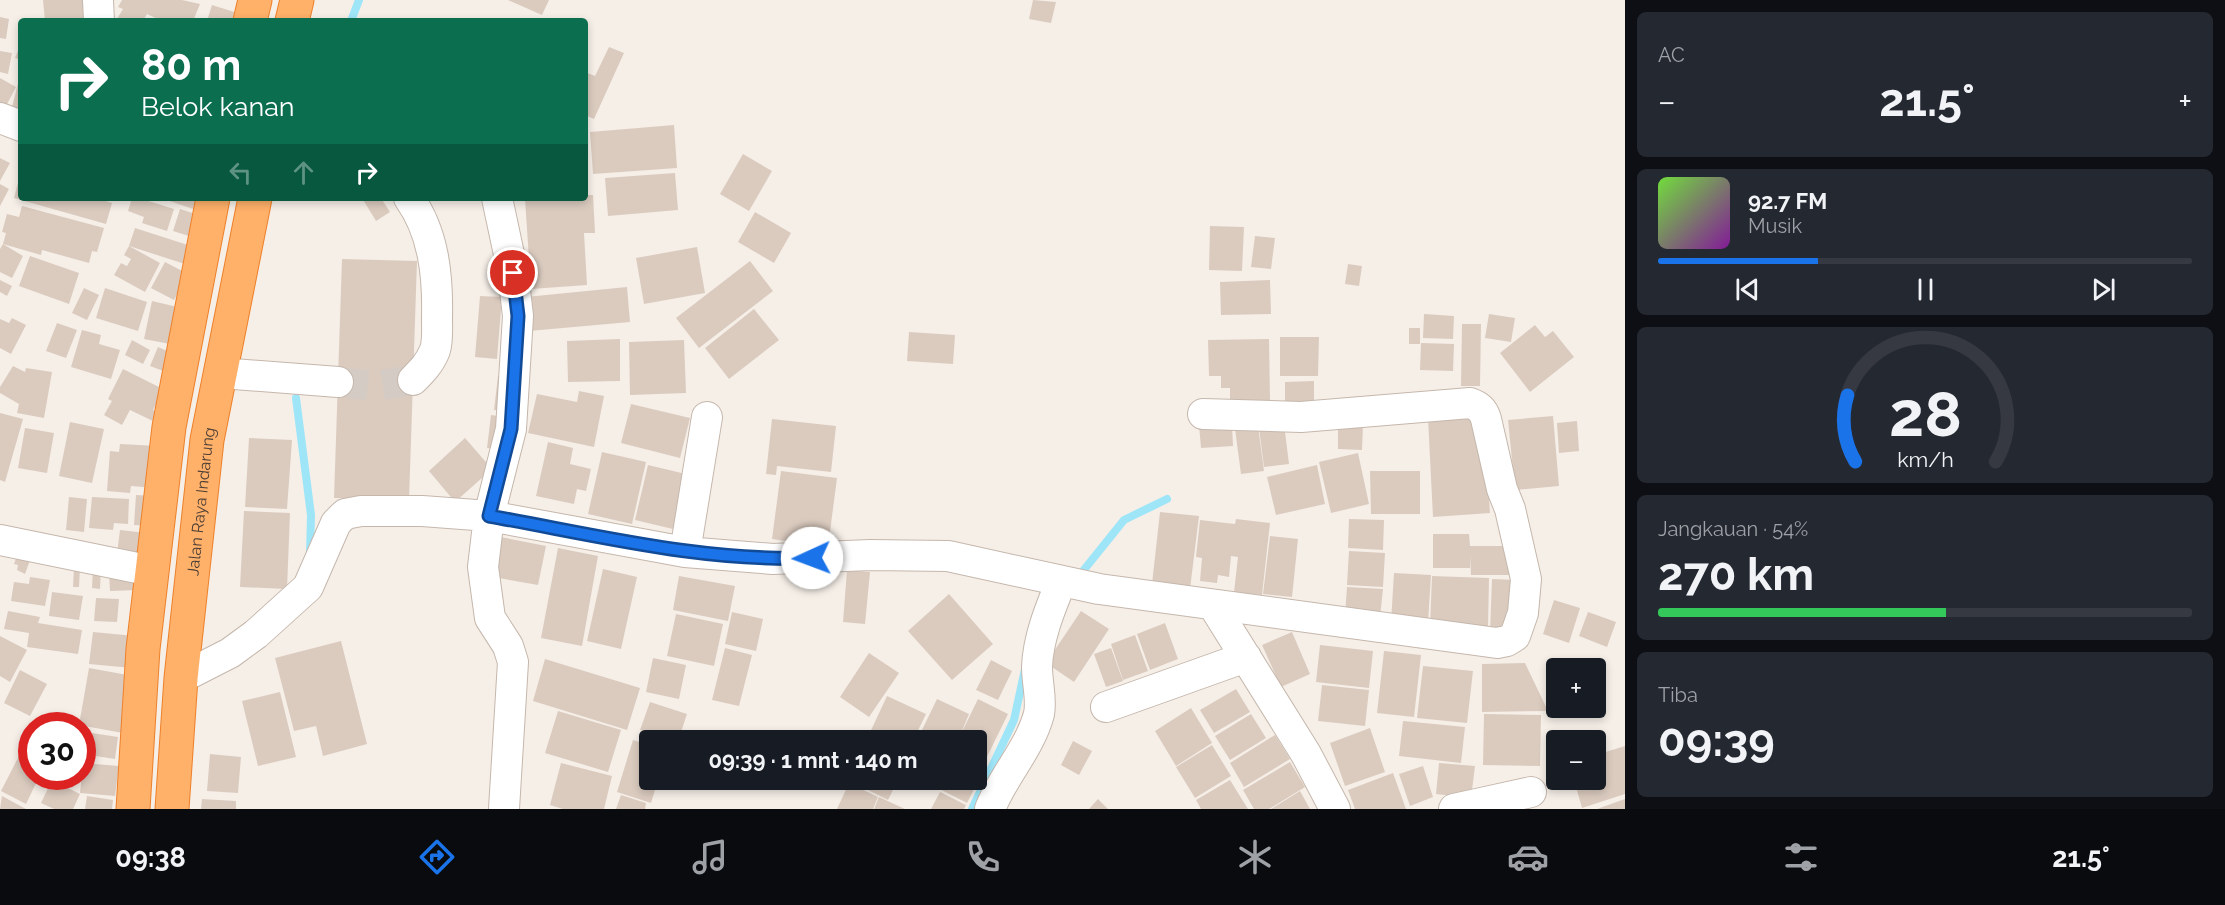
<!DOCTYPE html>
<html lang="id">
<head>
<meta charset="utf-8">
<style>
	body { margin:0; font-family:Raleway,sans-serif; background:#242831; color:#f1f3f6; height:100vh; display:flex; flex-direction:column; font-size:22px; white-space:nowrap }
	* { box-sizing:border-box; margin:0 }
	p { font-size:20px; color:#9ea1a6 }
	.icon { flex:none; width:33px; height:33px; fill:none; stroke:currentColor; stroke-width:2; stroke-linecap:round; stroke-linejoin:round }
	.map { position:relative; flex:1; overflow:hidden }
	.sheet { display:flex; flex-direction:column; gap:12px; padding:12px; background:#0d0f14; width:600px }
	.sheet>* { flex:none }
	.top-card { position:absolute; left:18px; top:18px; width:570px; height:183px; border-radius:6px; box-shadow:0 3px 9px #0003; background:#0b6e4f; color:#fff; overflow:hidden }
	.buttons { position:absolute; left:1546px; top:658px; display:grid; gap:12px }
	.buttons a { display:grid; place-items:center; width:60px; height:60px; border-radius:6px; background:#171b24; box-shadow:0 3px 9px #0003; font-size:30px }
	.speed { position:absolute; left:18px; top:712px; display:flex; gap:12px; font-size:30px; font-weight:700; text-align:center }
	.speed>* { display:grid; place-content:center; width:78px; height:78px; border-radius:50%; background:#171b24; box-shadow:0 3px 9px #0003; line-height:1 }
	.speed .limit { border:9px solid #d22; background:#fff; color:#111 }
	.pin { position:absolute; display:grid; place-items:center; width:51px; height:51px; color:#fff; margin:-26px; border:3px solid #fff; border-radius:50%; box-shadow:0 2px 6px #0007 }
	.me { position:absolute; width:66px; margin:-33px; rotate:268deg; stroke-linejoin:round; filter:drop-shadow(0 0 4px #0008) }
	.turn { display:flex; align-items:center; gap:21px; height:126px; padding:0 24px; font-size:27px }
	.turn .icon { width:78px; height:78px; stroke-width:2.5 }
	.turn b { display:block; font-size:42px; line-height:51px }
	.lanes { display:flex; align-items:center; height:57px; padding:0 24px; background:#0003; justify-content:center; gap:30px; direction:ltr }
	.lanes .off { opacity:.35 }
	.big { font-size:45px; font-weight:700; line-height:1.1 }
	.sheet .tile { flex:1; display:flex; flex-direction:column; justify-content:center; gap:9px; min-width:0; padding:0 21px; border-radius:9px; background:#242831 }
	.sheet .dial { align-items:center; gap:0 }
	.dial svg { height:156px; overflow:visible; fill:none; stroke:#363941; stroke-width:7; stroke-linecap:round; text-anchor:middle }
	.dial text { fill:#f1f3f6; stroke:none }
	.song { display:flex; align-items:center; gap:18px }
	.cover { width:72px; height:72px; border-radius:9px; background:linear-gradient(135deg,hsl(100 70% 55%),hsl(290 70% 35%)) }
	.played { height:6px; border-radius:3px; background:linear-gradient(90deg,#1a73e8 30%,#363941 30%) }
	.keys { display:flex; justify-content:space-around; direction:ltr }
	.heat { display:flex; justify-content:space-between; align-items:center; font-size:33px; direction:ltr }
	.charge { height:9px; border-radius:4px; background:linear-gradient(90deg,#34c759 54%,#363941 0) }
	.trip { position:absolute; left:639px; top:730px; width:348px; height:60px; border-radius:6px; background:#171b24; box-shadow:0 3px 9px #0003; font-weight:700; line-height:60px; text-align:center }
	.tab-bar { display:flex; height:96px; justify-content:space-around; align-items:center; background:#090b0e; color:#9ea1a6 }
	.tab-bar .icon { width:42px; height:42px }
	.tab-bar .on { color:#1a73e8 }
	.tab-bar b { font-size:27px; color:#f1f3f6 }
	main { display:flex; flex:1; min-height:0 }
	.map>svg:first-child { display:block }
</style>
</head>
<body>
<main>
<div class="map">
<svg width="1625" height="809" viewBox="0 0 1625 809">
	<rect width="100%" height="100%" fill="#f6efe8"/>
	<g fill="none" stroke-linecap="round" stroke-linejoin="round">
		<!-- stream -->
		<path stroke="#9fe5f8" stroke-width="8" d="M351,21L359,0
			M296,398L311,515L310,554
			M1083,571L1124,520L1167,499
			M972,809L1014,720L1025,669"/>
	</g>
	<!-- building -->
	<path fill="#dbcbbf" d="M43,0H93L95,21H45Z
		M122,0H182L200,4L193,21L171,19L162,21L147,14L143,21H121L117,19L123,9L118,7Z
		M508,0H549L542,15Z
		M1033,0L1056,2L1051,23L1029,19Z
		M212,5L244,15L242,21H207Z
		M0,17L9,19L6,39L0,38Z
		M21,43V60L15,58Z
		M609,47L624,53L594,119L585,115V72L595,76Z
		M0,51L12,53L8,74L0,72Z
		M20,76L21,77V114L11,111Z
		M0,78L16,87L3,112L0,110Z
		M674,125L677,168L593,174L590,132Z
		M743,154L772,171L749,211L720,194Z
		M0,158L10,163L0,181Z
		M675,173L678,210L608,216L605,178Z
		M20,175L21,198H107L106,201L112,203L106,224L14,198Z
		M0,184L9,189L0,206Z
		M585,195H593L595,233H584L587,285L531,289L525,199L585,198Z
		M132,198H139L174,209L167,231L142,223L144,217L128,211Z
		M161,198H197L193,209Z
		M362,198H381L390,212L376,221Z
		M22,206L104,228L97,252L92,251L89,263L42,250L41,255L3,244L6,233L2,232L7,214L19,217Z
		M180,209L199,215L192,237L173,231Z
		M755,212L791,233L774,263L738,242Z
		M1210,226L1244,227L1242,271L1209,270Z
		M135,228L194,247L188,265L129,246Z
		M1255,236L1275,238L1271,269L1251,267Z
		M3,244L23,256L12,278L0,272V249Z
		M129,246L160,263L145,292L114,275L121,263L127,266L131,259L124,255Z
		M697,247L705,293L644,304L636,258Z
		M30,256L79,273L69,304L19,286Z
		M342,259L417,261L409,500L334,498Z
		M750,261L773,291L699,348L676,318Z
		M165,262L188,274L174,300L151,288Z
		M1348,264L1362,266L1359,286L1345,284Z
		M0,280L12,286L7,296L0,292Z
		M1270,280L1271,314L1221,315L1220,282Z
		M627,287L630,322L529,331L526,297Z
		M84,288L99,295L87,320L72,313Z
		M105,288L147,302L138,331L96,318Z
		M480,296L502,297L497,359L475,357Z
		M152,301L182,308L175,345L144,339Z
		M754,309L779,340L729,379L705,348Z
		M1424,314L1454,316L1453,339L1423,338Z
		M1489,314L1515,318L1511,342L1485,338Z
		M12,318L26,325L11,354L0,348V319L9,323Z
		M57,323L77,330L66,358L46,351Z
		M1462,324H1481L1480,386H1461Z
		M1535,325L1545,337L1553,331L1574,357L1530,392L1500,353Z
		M1409,328H1420V344H1409Z
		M82,330L101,335L99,344L120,350L111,379L71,367Z
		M909,332L955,335L953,364L907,361Z
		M1280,337H1319L1318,376H1280Z
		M620,339V381L568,382L567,341Z
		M1269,339L1270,401L1230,402V388H1221V376H1209L1208,340Z
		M132,340L150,350L143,364L125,355Z
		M684,340L686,393L630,395L629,342Z
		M1421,343L1454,344L1453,371L1420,370Z
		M158,347L174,354L166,372L150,366Z
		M13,366L25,372L26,368L52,372L44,418L17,413L19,404L0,393V387Z
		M123,369L169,392L159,398L153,410L160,413L155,422L130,410L122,425L104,415L112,401L108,399Z
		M498,376L509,377L506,411L494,410Z
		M1314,381V411H1285V382Z
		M579,391L604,396L594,447L528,433L537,394L577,402Z
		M631,404L690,418L680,458L621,443Z
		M0,413L23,419L5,482L0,480Z
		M491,415L505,417L501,450L487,448Z
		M1480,415L1486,453L1490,513L1433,517L1428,418Z
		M1553,416L1559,486L1515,490L1508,420Z
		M772,419L836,426L831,472L777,466L776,475L766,474Z
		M1577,421L1579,451L1559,453L1557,423Z
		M70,422L104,429L92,483L59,476Z
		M1232,424L1233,446L1201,448L1199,425Z
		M1284,424L1289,464L1264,467L1259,428Z
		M1338,424L1363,425L1362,450L1338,449Z
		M1258,426L1264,471L1241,474L1235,429Z
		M25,428L54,433L47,473L18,468Z
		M249,438L292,440L287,509L245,507Z
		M465,438L492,469L455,502L429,471Z
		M548,442L573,448L570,464L591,469L586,491L577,489L574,504L536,496Z
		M120,444L158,446L155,488L131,486L130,493L107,491L110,451L119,452Z
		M602,452L646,462L632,524L588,514Z
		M1358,453L1369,504L1331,513L1319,462Z
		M648,465L690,475L677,530L635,520Z
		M1317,465L1325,504L1276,515L1267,477Z
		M781,471L837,478L828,547L772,539Z
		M1370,471H1420V514H1371Z
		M136,495L156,496L154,526L134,525Z
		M69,497L87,499L84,532L66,530Z
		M92,497L129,499L128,524L114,523L113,530L89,528Z
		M244,511L290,513L287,589L240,587Z
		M1160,512L1199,516L1190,589L1152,584Z
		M1236,519L1270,523L1262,595L1234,592L1238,557L1231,556L1229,577L1218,575L1217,583L1200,581L1202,558L1196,557L1200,520L1235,524Z
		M1349,519L1384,520L1383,550L1348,548Z
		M120,530L146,533L143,557L117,554Z
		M1433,534H1469L1470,546H1512V575H1471L1470,555V568H1433Z
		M1270,536L1298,539L1292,597L1263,594Z
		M501,537L546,546L538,585L493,577Z
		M20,547L33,552L25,574L17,570L18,565L14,564Z
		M558,548L598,556L582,646L541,638Z
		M1349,551L1385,553L1383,587L1347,585Z
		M93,566H101L100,589L92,588Z
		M74,567H80L79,587H73Z
		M603,569L637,577L621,649L587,641Z
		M847,570L870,572L865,624L843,622Z
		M137,571L138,590L110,591L109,572Z
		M1394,573L1431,575L1428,623L1391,622Z
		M679,576L735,586L728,621L673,610Z
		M1432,576L1489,578L1488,629L1430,627Z
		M30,577L50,580L45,606L11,601L14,582L29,584Z
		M1492,579L1517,580L1514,634L1490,633Z
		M1347,587L1383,589L1380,617L1345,615Z
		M52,592L83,596L79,620L49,616Z
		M949,594L993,644L952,680L908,631Z
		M96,598L119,599L117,622L94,621Z
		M1554,600L1580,608L1569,643L1543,634Z
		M8,611L40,617L38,623L82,630L78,654L27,647L29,633L4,629Z
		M1081,611L1109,629L1074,682L1046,663Z
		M732,612L763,619L756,651L725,644Z
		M1588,612L1616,622L1607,647L1579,636Z
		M676,614L723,624L714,666L667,656Z
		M1165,623L1178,659L1150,670L1137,634Z
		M93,632L135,636L132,668L89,664Z
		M1292,632L1310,674L1281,687L1262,645Z
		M1135,635L1148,671L1123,680L1111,644Z
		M0,636L27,650L10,682L0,676Z
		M341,641L367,744L323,756L316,726L294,731L275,658Z
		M1320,645L1373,651L1369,688L1316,682Z
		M725,648L752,655L739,706L712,700Z
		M1111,648L1123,681L1106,687L1094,654Z
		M1384,651L1421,655L1414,717L1377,713Z
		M869,653L899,673L869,717L840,697Z
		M653,658L686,665L679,699L646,692Z
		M545,659L640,688L627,730L533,701Z
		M991,660L1012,671L998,700L976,690Z
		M1525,663L1548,711L1482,712V664Z
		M1423,666L1473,671L1467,723L1417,718Z
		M89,668L133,676L123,733L79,725Z
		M20,670L47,684L30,716L4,703Z
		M1322,685L1369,690L1365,726L1318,721Z
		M1236,689L1250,712L1214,733L1200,710Z
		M280,692L296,757L258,766L242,701Z
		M887,696L926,714L913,741H866Z
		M937,699L969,714L959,738L978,699L1008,714L983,765L976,761V741H940L921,732Z
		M650,702L687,714L678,741L640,730Z
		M1191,708L1212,743L1176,766L1155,731Z
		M558,711L621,730L608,772L545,753Z
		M1251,714L1266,738L1230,760L1215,736Z
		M1484,714L1541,715L1540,766L1483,765Z
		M1403,721L1465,727L1461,763L1399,756Z
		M1370,728L1385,772L1345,786L1330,743Z
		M92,733L118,737L115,759L89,755Z
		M1275,735L1290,759L1244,787L1230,763Z
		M633,740L650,745V780H658L651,803L617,792Z
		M1073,741L1092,751L1079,775L1061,765Z
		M1212,745L1231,776L1195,798L1176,767Z
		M1625,746V794L1582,808L1574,780H1596V755Z
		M21,752L32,758V777H39L26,804L1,791Z
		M210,754L241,757L238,793L207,791Z
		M1290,762L1305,787L1269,809H1254L1243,790Z
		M83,763L119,766L115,796L80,793Z
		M561,763L612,776L604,809H563L550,805Z
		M1439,763L1475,766L1471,798L1436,794Z
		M976,764L985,768L967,803L922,780H976Z
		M1423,766L1433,797L1410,806L1399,774Z
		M1393,773L1406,809H1355L1348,790Z
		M52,780L80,794L73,809H54L41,803Z
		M789,780H805L801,787Z
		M848,780H898L888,800Z
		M1230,780L1248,809H1201L1196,800Z
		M849,783L878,797L873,809H837Z
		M1300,791L1310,809H1271Z
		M940,792L966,805L964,809H931Z
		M621,795L646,803L645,809H616Z
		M2,796L26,809H0Z
		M87,796L113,800L112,809H85Z
		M879,797L905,809H874Z
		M202,799L236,801V809H201Z
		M1098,799L1108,809H1089Z
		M1625,799V809H1597Z"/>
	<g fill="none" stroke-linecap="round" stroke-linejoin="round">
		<!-- minor-tunnel -->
		<path stroke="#d4ccc4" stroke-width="30" stroke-dasharray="30 15" stroke-linecap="butt" d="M338,382L376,386L413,380"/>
		<!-- minor casing -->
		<g stroke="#c5b7ac" stroke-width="32">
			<path id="minor" d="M98,0L99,21
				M0,118L21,126
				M409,198C434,233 438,276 437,318C437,328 438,341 435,350C430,363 422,371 413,380
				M497,198L513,273L518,316L511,429L489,516L483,567L490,618L508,646L513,662L504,809
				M221,373L338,382
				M0,540L152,571
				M685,552L707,417
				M1213,605L1306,754L1335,809
				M181,678L230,653L256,634L308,587L336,523L345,514L361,511H422L489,516L685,552L773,559L870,555L948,556L1099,589L1497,643L1507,641L1515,636L1523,613L1526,579L1510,509L1502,489L1486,419C1483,409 1478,406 1470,403L1301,417L1203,414
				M1106,707L1246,657
				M990,809C1003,776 1030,748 1039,714C1042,699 1037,683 1037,667C1038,638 1050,609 1061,582
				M1454,809L1531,792"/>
		</g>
		<!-- highway casing -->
		<g stroke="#ed802a" stroke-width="35">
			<g id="highway">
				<path d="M250,21L255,0"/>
				<path d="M292,21L297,0"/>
				<path d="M133,809L143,649L169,427L213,198"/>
				<path id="s1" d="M172,809L181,678L207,440L255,198"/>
			</g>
		</g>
		<!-- minor -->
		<use href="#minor" stroke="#fff" stroke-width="30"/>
		<!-- highway -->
		<use href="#highway" stroke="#ffb069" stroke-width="33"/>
	</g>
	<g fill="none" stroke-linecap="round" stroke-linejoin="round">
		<!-- route casing -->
		<g stroke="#114b97" stroke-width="15">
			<path id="route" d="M513,273L518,316L511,429L489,516C596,535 702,562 812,558"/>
		</g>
		<!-- route -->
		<use href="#route" stroke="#1a73e8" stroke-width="10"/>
	</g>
	<g text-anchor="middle" stroke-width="6" stroke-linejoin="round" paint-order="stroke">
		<!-- street labels -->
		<g font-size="16" fill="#4a3e36" stroke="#fff">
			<text dy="6" stroke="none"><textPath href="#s1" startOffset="309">Jalan Raya Indarung</textPath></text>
		</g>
	</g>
</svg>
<div class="buttons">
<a>+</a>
<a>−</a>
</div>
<div class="speed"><div class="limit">30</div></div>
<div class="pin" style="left:513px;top:273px;background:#d93025"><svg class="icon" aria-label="arrive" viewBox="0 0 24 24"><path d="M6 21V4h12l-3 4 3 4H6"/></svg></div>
<svg class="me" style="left:812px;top:558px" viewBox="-20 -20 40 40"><circle r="19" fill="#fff"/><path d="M0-13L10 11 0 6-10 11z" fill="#1a73e8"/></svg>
<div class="trip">09:39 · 1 mnt · 140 m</div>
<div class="top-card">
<div class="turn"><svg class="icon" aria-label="right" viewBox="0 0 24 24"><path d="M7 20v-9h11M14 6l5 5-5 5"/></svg><div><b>80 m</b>Belok kanan</div></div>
<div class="lanes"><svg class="icon off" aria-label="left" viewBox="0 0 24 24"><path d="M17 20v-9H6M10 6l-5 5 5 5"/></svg><svg class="icon off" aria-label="ahead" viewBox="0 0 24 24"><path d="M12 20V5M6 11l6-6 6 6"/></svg><svg class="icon" aria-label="right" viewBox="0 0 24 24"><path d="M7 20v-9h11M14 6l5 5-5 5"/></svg></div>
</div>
</div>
<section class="sheet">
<div class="tile"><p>AC</p>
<div class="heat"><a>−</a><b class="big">21.5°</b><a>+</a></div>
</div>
<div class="tile">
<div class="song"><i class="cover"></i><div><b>92.7 FM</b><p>Musik</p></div></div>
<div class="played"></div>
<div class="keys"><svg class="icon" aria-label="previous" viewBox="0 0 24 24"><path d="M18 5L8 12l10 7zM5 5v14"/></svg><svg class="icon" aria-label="pause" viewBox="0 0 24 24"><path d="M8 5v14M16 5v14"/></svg><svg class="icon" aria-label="next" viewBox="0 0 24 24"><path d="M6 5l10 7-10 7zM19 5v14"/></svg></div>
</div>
<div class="tile dial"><svg viewBox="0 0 100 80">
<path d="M14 69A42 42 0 1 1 86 69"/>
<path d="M14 69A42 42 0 0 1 10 35" stroke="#1a73e8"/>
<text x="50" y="56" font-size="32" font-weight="700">28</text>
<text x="50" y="72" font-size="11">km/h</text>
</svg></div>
<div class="tile"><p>Jangkauan · 54%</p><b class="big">270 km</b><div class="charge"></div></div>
<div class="tile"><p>Tiba</p><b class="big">09:39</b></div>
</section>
</main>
<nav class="tab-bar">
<b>09:38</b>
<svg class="icon on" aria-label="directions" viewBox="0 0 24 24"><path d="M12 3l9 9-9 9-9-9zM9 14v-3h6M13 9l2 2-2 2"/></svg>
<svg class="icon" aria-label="music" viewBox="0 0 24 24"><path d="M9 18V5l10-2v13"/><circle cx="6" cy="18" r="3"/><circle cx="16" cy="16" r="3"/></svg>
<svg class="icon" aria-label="phone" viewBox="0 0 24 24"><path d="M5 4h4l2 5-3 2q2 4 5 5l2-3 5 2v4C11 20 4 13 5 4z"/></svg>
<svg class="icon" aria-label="climate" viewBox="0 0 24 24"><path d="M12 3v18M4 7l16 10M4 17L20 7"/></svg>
<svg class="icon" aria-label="car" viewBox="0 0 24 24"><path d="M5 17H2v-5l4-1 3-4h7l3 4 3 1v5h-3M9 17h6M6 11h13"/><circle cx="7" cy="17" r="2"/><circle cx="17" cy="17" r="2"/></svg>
<svg class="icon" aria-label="filters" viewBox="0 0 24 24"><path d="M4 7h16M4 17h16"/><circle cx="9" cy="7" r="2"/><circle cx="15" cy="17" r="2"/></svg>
<b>21.5°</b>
</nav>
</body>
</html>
